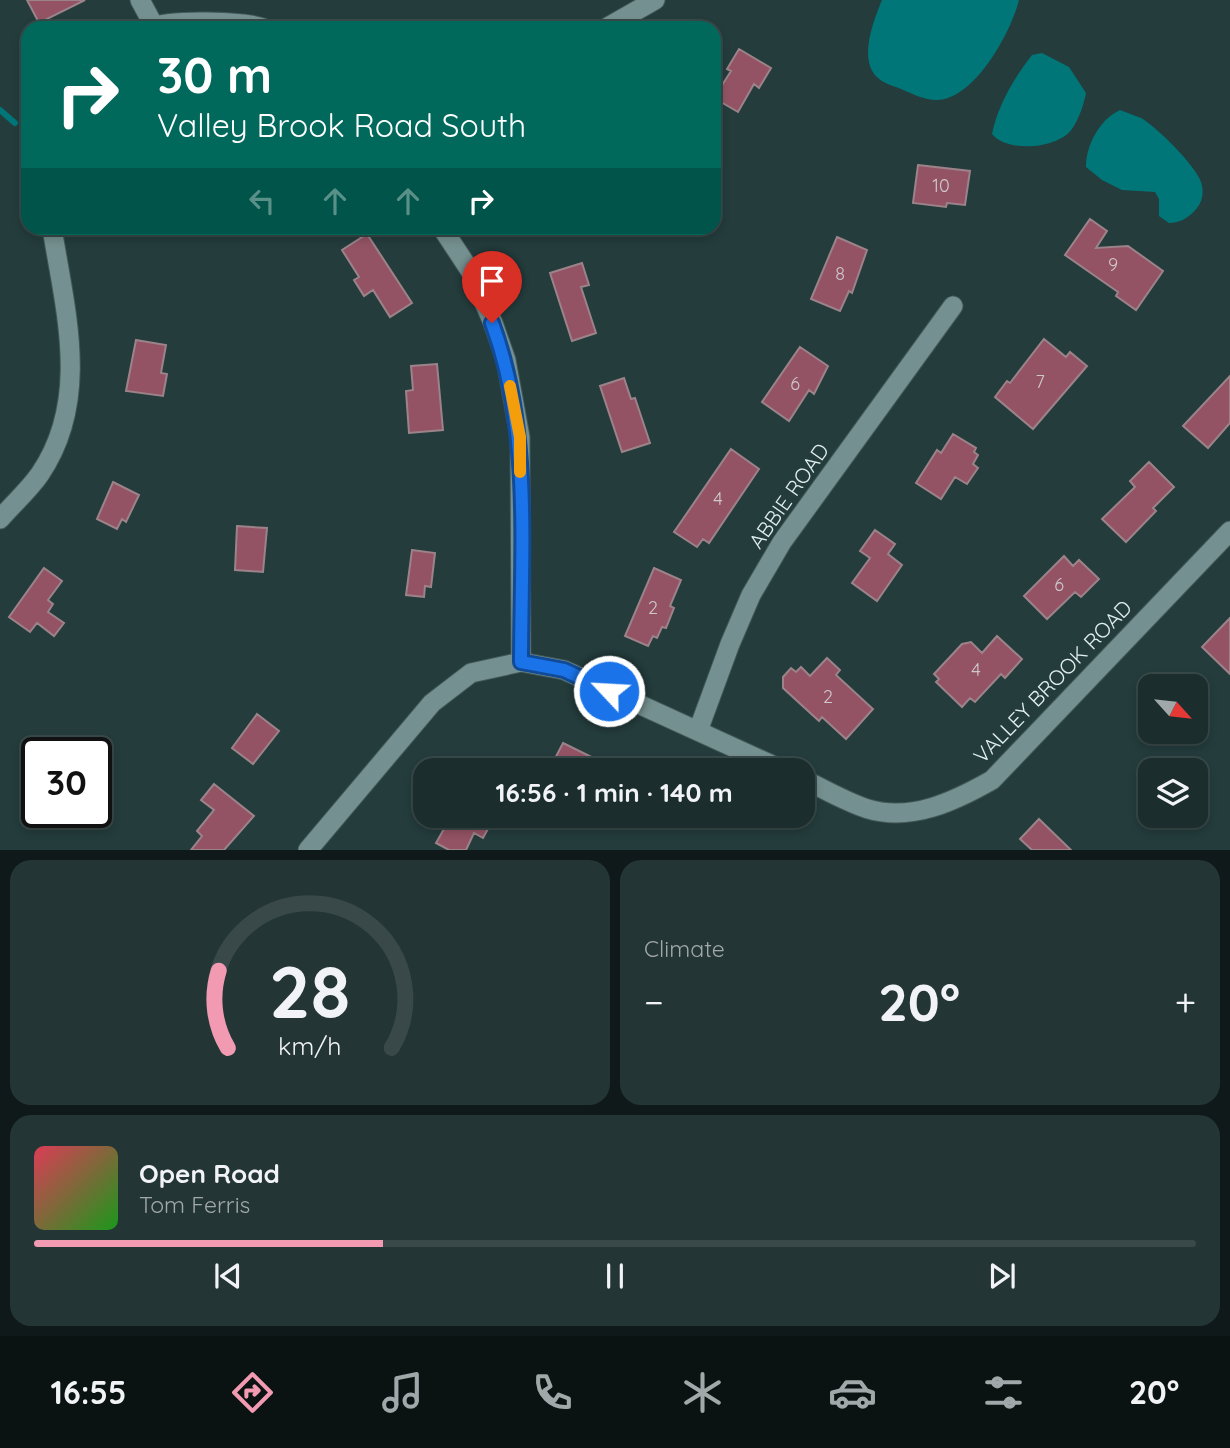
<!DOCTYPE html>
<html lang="en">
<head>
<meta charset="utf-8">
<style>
	body { margin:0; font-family:Quicksand,sans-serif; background:#243535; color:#f1f3f6; height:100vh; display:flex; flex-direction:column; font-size:26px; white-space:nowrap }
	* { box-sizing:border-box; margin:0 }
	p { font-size:23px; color:#a0a8aa }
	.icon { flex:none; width:38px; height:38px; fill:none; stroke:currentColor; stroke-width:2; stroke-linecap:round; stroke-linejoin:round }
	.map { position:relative; height:850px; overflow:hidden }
	.drawer { display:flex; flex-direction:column; gap:10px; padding:10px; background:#0f1919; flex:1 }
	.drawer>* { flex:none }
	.hud { position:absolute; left:21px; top:21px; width:700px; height:214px; border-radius:21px; box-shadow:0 4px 10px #0003,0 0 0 2px #394949; background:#00695c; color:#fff; overflow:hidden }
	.needle { width:46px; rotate:117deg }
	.controls { position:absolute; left:1138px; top:674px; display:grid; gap:14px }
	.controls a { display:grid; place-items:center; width:70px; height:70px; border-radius:14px; background:#1b2d2d; box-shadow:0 4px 10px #0003,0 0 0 2px #394949; font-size:35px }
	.speed { position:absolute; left:21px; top:737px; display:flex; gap:14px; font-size:35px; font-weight:700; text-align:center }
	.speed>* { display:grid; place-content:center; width:91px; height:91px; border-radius:50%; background:#1b2d2d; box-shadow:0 4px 10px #0003,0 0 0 2px #394949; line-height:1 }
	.speed .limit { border:4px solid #111; border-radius:10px; background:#fff; color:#111 }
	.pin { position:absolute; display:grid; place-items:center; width:60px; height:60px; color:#fff; margin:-72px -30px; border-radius:50% 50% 50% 0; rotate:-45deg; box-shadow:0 0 7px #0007 }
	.pin .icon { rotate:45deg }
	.me { position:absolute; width:77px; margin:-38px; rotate:295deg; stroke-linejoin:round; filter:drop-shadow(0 0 5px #0008) }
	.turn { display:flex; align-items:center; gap:24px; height:147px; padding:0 21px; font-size:32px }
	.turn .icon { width:91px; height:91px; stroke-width:2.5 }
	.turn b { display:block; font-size:49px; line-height:60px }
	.lanes { display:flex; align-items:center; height:66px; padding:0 21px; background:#0003; justify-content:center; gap:35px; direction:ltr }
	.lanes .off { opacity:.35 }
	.big { font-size:52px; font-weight:700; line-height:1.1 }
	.drawer .widget { flex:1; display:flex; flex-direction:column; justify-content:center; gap:10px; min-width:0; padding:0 24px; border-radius:21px; background:#243535 }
	.drawer .dial { align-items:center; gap:0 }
	.dial svg { height:182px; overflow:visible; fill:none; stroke:#394949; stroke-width:7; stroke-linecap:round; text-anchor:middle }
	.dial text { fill:#f1f3f6; stroke:none }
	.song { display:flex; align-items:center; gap:21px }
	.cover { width:84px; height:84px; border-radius:10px; background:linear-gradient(135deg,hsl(350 70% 55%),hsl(120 70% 35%)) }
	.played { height:7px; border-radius:4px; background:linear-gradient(90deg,#f19ab1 30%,#394949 30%) }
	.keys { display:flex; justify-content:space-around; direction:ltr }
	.heat { display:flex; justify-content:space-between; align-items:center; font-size:38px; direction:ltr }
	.drawer .tiles { flex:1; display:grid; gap:10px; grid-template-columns:1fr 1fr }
	.widget:last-child { grid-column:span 2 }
	.trip { position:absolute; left:413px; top:758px; width:402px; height:70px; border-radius:21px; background:#1b2d2d; box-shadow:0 4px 10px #0003,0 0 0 2px #394949; font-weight:700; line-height:70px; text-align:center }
	.tab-bar { display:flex; height:112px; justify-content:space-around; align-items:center; background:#0b1212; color:#a0a8aa }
	.tab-bar .icon { width:49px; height:49px }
	.tab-bar .current { color:#f19ab1 }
	.tab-bar b { font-size:32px; color:#f1f3f6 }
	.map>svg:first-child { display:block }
</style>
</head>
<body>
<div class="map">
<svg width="1230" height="850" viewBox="0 0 1230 850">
	<rect width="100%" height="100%" fill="#243c3c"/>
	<!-- water -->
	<path fill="#007678" d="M882,0H1019C1011,32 975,99 937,100C924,100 913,94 901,89C894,86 882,83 877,77C858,60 874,19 882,0Z
		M1042,53L1069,67L1086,93C1084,104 1079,119 1072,129C1058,149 1007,153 992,134C998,105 1014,78 1032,55Z
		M1120,110C1127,113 1134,115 1141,118C1156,126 1196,166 1201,182C1204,191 1203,200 1197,208C1190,217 1180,223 1169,223L1159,216V199L1155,192L1122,190L1102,180L1086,167C1086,145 1100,119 1120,110Z"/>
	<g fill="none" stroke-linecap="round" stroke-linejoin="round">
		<!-- stream -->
		<path stroke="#007678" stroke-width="6" d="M0,110L15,123
			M129,228L141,231"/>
	</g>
	<!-- building -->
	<path fill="#935365" stroke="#9b8389" stroke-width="2" d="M27,0H85L39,23Z
		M739,49L771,68L759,88L754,84L738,112L714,98L731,71L727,69Z
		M918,165L970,171L965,205L947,203L946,207L913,203Z
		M1090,219L1107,231L1096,248L1128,246L1163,271L1136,310L1116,296L1118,292L1065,255Z
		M367,234L412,303L390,317L373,290L364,296L354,280L359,277L342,250Z
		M837,237L867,250L852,293L849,291L840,311L811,299Z
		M582,263L589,285L581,287L596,333L572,341L550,273Z
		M1044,339L1066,357L1070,352L1087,366L1033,429L995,397L1007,381L1010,383Z
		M136,340L166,345L161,373L167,374L163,396L126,391Z
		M800,347L828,366L814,394L809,390L789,421L762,402Z
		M437,364L443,430L409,433L406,391L413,390L411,366Z
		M1230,376V423L1208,448L1183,426Z
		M624,378L631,399L635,398L650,443L622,452L600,386Z
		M953,434L976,448L974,452L978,455L973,464L978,468L967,484L955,477L941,499L916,483L937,450L941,453Z
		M731,449L759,469L709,543L703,539L697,547L674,532Z
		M1149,462L1174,487L1153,508L1156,511L1126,542L1102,519L1135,487L1130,481Z
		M113,482L139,495L126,522L122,519L117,529L97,519Z
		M237,526L267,528L263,572L235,570Z
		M875,530L895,544L888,554L902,565L877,601L852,583L870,558L860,551Z
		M412,550L435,553L431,587L425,586L424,597L406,595Z
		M1064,556L1073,566L1079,560L1099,579L1081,597L1075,592L1047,619L1024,596Z
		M44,568L62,581L48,600L53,604L48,612L64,623L54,636L37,623L30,632L9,617Z
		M654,568L681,580L670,606L674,608L666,628L662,627L657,638L653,636L648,646L625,636Z
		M1230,618V674L1202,647Z
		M997,636L1022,659L1005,678L1001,674L975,702L970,698L962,707L936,682L939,679L934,674L962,644L971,642L982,653Z
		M827,658L840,670L836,675L873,709L846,739L822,717L819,721L783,688V677L791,668L796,672L801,667L810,676Z
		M257,714L279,731L253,764L232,748Z
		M563,743L618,770H549Z
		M214,784L254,816L224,850H191L202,836L197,831L214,810L201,800Z
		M442,816H495L483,838L474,833L466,850H449L436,843L449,820Z
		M1039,819L1071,850H1032L1020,839Z"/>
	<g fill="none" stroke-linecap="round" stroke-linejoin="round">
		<!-- minor casing -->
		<g stroke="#425858" stroke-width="21">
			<path id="minor" d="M140,0L154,26
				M150,28C169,19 243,21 263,28
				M606,28L655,0
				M442,228L471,272L493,323L506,360L520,437L521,662
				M0,519C13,504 29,490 40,474C91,399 65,310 52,228
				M698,731L730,644L751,595L782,542L953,306
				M803,779C824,789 846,802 868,809C912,822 955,801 992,780L1230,531
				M308,850L432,703L471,673L521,662L564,670L783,770"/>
		</g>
		<!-- minor -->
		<use href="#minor" stroke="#759090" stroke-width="19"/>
	</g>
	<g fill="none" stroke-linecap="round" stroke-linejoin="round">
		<!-- route casing -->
		<g stroke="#114b97" stroke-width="18">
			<path id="route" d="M492,323C532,431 521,549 521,662L564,670L609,691"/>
		</g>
		<!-- route -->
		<use href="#route" stroke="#1a73e8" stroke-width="12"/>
		<!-- slow -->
		<path stroke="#f59e0b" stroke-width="12" d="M510,386L520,437V472"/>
	</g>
	<g text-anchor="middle" stroke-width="7" stroke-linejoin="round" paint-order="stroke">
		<!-- number labels -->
		<g font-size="18" fill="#cec8cc">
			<text x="941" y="192">10</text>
			<text x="1113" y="271">9</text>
			<text x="840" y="280">8</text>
			<text x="1040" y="388">7</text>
			<text x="795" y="390">6</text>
			<text x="718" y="505">4</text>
			<text x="1059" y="591">6</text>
			<text x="653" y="614">2</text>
			<text x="976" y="676">4</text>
			<text x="828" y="703">2</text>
		</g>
		<!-- street labels -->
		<g font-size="21" fill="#e1efef" stroke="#243c3c">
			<text transform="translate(789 496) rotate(-55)" y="7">ABBIE ROAD</text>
			<text transform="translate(1053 682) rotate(-46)" y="7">VALLEY BROOK ROAD</text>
		</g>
	</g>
</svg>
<div class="controls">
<a><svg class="needle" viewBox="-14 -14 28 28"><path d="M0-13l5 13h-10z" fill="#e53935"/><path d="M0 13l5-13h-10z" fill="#a0a8aa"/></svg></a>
<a><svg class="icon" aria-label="layers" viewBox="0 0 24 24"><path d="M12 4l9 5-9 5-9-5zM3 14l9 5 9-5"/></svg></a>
</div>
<div class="speed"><div class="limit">30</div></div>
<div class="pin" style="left:492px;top:323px;background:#d93025"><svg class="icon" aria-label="arrive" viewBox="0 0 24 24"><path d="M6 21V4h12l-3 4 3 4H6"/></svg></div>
<svg class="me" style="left:609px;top:691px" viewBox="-20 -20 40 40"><circle r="17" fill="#1a73e8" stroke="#fff" stroke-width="3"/><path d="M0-11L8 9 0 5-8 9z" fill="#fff"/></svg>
<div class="trip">16:56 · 1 min · 140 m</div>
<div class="hud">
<div class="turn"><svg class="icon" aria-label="right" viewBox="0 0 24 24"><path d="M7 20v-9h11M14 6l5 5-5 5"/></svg><div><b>30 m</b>Valley Brook Road South</div></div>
<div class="lanes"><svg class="icon off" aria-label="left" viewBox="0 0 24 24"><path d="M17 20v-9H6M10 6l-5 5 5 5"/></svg><svg class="icon off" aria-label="ahead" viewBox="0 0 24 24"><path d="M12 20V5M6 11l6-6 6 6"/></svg><svg class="icon off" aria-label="ahead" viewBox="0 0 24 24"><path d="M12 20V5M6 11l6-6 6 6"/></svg><svg class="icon" aria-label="right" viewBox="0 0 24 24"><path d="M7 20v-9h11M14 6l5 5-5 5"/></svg></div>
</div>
</div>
<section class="drawer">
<div class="tiles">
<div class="widget dial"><svg viewBox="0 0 100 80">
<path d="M14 69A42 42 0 1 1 86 69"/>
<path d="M14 69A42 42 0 0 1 10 35" stroke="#f19ab1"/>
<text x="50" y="56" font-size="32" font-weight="700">28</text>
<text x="50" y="72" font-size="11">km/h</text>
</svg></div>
<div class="widget"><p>Climate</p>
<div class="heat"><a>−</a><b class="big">20°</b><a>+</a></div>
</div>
<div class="widget">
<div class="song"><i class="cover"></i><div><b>Open Road</b><p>Tom Ferris</p></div></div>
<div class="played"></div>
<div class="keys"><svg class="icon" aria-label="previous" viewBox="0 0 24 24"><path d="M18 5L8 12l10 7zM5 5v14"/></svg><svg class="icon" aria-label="pause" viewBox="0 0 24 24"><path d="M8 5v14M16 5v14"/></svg><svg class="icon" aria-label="next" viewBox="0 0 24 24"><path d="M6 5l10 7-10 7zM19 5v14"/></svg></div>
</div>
</div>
</section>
<nav class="tab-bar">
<b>16:55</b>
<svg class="icon current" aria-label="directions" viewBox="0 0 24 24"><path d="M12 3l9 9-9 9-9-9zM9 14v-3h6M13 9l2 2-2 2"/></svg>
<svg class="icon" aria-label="music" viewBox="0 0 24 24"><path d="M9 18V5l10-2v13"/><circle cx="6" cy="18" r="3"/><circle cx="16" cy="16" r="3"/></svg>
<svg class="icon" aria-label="phone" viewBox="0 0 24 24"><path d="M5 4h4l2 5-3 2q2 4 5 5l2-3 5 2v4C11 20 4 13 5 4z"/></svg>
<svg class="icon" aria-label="climate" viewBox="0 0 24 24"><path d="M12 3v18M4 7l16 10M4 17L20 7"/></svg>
<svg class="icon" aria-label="car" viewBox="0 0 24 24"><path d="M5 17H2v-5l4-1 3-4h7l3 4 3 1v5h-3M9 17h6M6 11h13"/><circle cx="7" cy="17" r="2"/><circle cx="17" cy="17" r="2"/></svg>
<svg class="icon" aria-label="filters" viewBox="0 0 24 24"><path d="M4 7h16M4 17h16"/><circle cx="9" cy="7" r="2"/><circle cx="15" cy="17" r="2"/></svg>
<b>20°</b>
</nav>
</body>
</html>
